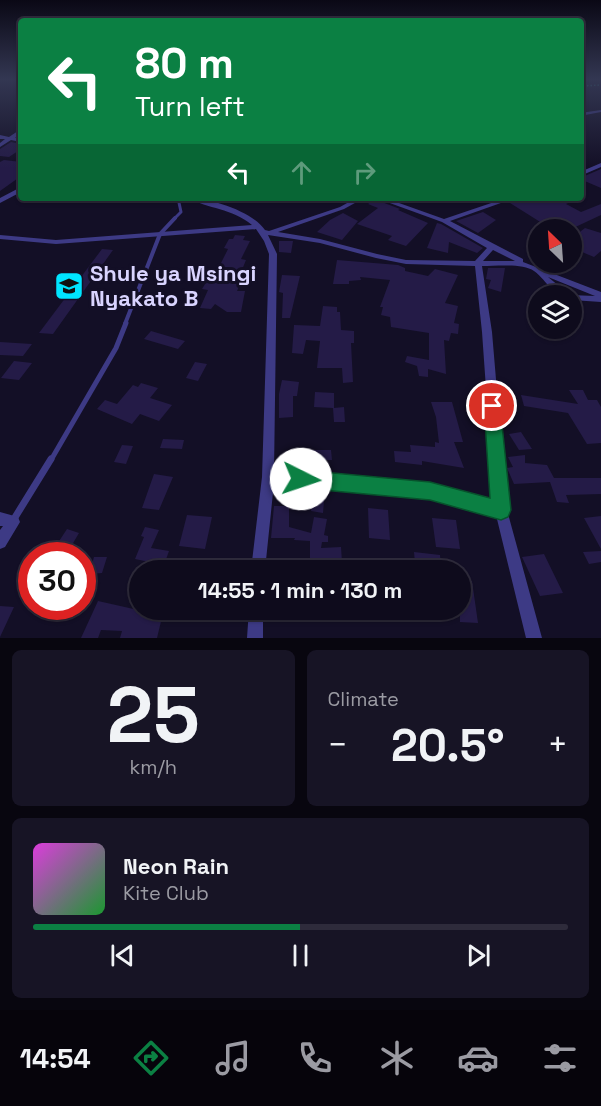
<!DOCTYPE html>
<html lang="en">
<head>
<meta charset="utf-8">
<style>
	body { margin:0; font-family:"Space Grotesk",sans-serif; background:#171425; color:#f1f3f6; height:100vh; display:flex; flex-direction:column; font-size:22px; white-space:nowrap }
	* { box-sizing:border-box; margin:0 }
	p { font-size:20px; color:#9b9ba3 }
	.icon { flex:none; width:33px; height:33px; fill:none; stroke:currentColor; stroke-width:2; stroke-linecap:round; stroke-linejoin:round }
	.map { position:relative; height:638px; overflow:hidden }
	.sheet { display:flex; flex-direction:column; gap:12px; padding:12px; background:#08060f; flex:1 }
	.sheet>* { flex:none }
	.hud { position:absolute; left:18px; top:18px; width:566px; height:183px; border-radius:6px; box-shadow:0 2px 4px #0004,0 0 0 2px #2e2b3b; background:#0b8043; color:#fff; overflow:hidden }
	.needle { width:39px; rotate:335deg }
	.fabs { position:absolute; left:528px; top:219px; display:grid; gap:12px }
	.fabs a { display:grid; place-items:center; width:54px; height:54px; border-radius:50%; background:#0e0b1c; box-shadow:0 2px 4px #0004,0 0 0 2px #2e2b3b; font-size:30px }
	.speed { position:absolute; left:18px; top:542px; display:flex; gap:12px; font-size:30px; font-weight:700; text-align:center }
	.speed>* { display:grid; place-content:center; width:78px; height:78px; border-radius:50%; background:#0e0b1c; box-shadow:0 2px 4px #0004,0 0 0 2px #2e2b3b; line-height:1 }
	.speed .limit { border:9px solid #d22; background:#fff; color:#111 }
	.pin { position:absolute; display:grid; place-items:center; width:51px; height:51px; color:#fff; margin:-26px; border:3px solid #fff; border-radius:50%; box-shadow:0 2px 6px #0007 }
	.me { position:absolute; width:66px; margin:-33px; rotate:94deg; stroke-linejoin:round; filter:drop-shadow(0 0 4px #0008) }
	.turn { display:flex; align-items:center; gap:21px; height:126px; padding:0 18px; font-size:27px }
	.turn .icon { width:78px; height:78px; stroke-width:2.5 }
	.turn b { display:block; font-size:42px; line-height:51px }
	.lanes { display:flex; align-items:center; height:57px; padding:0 18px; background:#0003; justify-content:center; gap:30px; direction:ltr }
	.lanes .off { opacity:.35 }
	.big { font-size:45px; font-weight:800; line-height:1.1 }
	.sheet .widget { flex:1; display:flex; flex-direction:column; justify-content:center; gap:9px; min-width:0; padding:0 21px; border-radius:9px; background:#171425 }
	.sheet .dial { align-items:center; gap:0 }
	.dial b { font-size:78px; line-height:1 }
	.song { display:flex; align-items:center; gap:18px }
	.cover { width:72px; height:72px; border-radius:9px; background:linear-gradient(135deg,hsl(300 70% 55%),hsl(130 70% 35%)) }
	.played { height:6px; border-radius:3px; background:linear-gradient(90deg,#0b8043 50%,#2e2b3b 50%) }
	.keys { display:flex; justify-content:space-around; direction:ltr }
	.heat { display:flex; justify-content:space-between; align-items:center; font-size:33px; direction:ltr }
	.sheet .tiles { flex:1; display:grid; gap:12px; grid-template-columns:1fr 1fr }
	.widget:last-child { grid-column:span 2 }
	.trip { position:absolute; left:129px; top:560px; width:342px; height:60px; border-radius:30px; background:#0e0b1c; box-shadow:0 2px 4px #0004,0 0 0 2px #2e2b3b; font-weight:800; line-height:60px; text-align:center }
	.tab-bar { display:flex; height:96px; justify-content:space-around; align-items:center; background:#06040b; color:#9b9ba3 }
	.tab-bar .icon { width:42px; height:42px }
	.tab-bar .current { color:#0b8043 }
	.tab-bar b { font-size:27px; color:#f1f3f6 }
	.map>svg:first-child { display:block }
</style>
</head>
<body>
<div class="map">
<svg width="601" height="638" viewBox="0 0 601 638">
	<rect width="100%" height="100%" fill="#130f26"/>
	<!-- building -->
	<path fill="#241b47" d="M11,142L21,144V149L9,157L0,156V149Z
		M4,160L21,162V176L0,191V162Z
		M601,169V188L580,179V178Z
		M532,198H578L566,204L581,212L601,204V215L569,230H553L510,203L536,200Z
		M374,199L400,209L398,210L428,223L406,246L388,240L392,236L357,224L378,208L368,204Z
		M483,212L496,220L478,233L456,221Z
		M343,213L358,221L342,240L317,232L330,220Z
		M437,223L441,224L483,248L477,253L449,242L448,253L427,248Z
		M585,228L601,233V251L594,257L582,252L572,261V238Z
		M235,235L245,236L243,240L250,241L241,259L246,260L237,282H241L237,291H245L241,312H227L215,304L211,309L200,308L208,290L202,289L213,271H217L228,249L224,248L229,239H233Z
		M279,241H293L291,253L279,252Z
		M102,249L113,250L53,334L39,333Z
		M337,260L398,265L405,268V271L428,276L435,269L458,275L445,303L458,306L454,323L459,324L458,334L451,333L449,341L444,340L446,374L428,369V377L419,376L417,366L405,362L407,356L429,360V333L391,327L390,317L381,315L383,307H380L390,280L360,277L361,280L349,281V284H333Z
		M488,268H505L501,292L488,288L491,280L486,279Z
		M282,275L300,276L290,318H282L283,293L279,292Z
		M323,306L337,307V312H340L341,330L354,331V343H351L353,382L343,383L342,368H317L320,341L306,340L303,354L292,353L294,325L320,326Z
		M151,331L185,341L178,349L144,339Z
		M0,342L32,344L23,356L0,355Z
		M14,361L32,363L19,380L1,378Z
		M195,362L207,364L198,381L186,378Z
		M282,380L299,382L297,396H293V417L279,418V394Z
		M141,383L158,388L150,398L172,405L159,421L140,414L132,424L97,409L105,400L117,404L133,385L138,387Z
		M569,390H583L588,400H597L601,407V443L587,444L568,413L524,406L521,395L578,404Z
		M315,392L334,393V408L344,407L345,422H334L333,408L314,407Z
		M431,402H452L463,442H454L464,468L422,461V465L395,462L394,451L411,452L410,445L435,447V442L439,443L436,417Z
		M521,432L532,449L519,450L509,434Z
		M163,439L184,440L182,449L160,448Z
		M122,445L133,446L126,464L114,462Z
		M304,450H331L332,460H305Z
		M525,455V463L547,465L554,478H601V494L566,495L569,503L557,502L550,482L514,484L507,468L513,467L508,457Z
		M154,474L173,477L159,510L142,508Z
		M315,488L325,489L323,513L311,511Z
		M274,506H289V527L311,533L314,517L327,519L324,535L328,536V542H322L321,548L341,547L342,562L310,563V541L294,540L295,538H271Z
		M368,508L388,510L390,540L369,538Z
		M187,515L212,517L205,549L179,546Z
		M601,516V549L584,518Z
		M432,518L456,520L460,549L436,547Z
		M145,527L159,530L151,548L169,551L164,565L135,559L144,537L141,536Z
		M67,529L79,533L66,555H50Z
		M601,551V562L589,564L583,552Z
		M414,552L440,555L441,566L415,563Z
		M544,554L563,593L540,596L522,557Z
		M94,557H107L102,573L89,574Z
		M460,580L472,581L478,623L460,622Z
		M98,601L147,612L148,609H164L157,638H120L122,631L101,630L98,638H81Z
		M0,606L14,607L0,637Z
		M345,609H362L361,621L344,617Z"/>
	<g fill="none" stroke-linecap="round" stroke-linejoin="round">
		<!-- path -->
		<path stroke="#2fb8b0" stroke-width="1.5" stroke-dasharray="1.5 2" stroke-linecap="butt" d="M580,86L601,85"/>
		<!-- lane-far3 -->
		<path stroke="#3d3a85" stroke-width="3" d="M173,220L181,212L178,198"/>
		<!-- lane-far2 -->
		<path stroke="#3d3a85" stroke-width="4" d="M125,324L160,234L175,218"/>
		<!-- lane-far1 -->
		<path stroke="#3d3a85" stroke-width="5" d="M51,460L116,348L126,323"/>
		<!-- lane -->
		<path stroke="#3d3a85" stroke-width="7" d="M14,519L51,459"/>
		<!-- street -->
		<path fill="#3d3a85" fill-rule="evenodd" d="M601,110V112L580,116V113Z
			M21,129V133L15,138H21V142L11,140L0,147V143L5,139H0V135L9,137Z
			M601,163V167L580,176V172Z
			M21,187V192L0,203V198Z
			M188,198C210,198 252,211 265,230L269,231L340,207L356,198H364L344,209L278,232L320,239L377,254L406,260L475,261L487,248L442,222L376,198H385L444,219L506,198H515L450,221L523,259V262L601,292V302L572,300V296C550,296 549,282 534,271C523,263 496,266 482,266L492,332L507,510L542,638H526L496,515L430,497L374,490L274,483L265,570H251L262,477L269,254L264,241L256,229L56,244L0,239V235L56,240L252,225C232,208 208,209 188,198ZM268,235L320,243L376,258L406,264L475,266L482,332L494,502L430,485L374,478L274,472L277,254ZM493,250L515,261H483ZM548,277L595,296L570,295Z
			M0,512L18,517L20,522L5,547L0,549V530L3,526H0Z
			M249,609H263V638H247Z"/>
	</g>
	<!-- sky -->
	<linearGradient id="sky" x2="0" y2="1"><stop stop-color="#0a0815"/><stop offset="0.47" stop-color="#333752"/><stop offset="1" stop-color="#333752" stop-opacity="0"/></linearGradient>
	<rect width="601" height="168" fill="url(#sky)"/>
	<!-- route -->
	<path fill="#0b8043" stroke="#07532c" stroke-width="1.5" d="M492,399L498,401L500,406L511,510L508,517L501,520L430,500L301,488L295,485L292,479L295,473L301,470L430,482L490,498L484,406L486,401Z"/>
	<!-- icons -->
	<defs>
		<g id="school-square" transform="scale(1.5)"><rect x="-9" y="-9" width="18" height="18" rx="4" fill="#00e5ff" stroke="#130f26"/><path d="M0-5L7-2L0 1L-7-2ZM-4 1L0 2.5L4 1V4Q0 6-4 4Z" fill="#111"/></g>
	</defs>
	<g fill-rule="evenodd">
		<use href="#school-square" x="69" y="286"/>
	</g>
	<g text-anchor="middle" stroke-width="6" stroke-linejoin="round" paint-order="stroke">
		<!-- poi labels -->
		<g font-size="22" font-weight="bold" fill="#d9d4ff" stroke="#130f26" text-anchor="start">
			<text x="90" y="281">Shule ya Msingi<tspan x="90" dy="25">Nyakato B</tspan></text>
		</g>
	</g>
</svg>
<div class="fabs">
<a><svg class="needle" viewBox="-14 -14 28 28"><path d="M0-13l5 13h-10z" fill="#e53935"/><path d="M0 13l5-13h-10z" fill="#9b9ba3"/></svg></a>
<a><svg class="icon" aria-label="layers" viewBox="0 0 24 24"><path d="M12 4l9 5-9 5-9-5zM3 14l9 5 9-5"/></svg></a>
</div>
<div class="speed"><div class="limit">30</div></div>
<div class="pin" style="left:492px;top:406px;background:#d93025"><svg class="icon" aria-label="arrive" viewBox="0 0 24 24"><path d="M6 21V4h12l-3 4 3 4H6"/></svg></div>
<svg class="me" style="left:301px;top:479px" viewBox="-20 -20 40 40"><circle r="19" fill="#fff"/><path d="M0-13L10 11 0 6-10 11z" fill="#0b8043"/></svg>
<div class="trip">14:55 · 1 min · 130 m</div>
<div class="hud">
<div class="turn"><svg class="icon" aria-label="left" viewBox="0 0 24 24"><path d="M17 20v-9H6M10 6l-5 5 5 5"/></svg><div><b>80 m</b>Turn left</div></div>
<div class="lanes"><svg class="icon" aria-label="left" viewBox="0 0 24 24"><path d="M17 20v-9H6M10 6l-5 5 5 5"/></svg><svg class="icon off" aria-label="ahead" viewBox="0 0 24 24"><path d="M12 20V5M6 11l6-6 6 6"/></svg><svg class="icon off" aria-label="right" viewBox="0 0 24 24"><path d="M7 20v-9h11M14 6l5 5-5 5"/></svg></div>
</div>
</div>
<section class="sheet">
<div class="tiles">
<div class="widget dial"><b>25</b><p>km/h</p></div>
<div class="widget"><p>Climate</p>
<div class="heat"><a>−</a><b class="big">20.5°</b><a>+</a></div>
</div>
<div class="widget">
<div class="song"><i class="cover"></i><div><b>Neon Rain</b><p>Kite Club</p></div></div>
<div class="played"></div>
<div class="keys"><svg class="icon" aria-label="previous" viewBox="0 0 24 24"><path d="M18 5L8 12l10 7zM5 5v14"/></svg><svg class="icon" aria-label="pause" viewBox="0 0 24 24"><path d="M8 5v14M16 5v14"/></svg><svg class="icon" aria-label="next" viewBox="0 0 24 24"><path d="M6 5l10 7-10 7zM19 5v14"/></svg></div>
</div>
</div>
</section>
<nav class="tab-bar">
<b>14:54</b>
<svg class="icon current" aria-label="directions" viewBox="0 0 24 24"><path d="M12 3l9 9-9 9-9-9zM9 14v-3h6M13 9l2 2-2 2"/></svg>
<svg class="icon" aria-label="music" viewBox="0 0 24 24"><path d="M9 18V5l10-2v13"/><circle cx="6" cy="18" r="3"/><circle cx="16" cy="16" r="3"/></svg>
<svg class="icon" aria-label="phone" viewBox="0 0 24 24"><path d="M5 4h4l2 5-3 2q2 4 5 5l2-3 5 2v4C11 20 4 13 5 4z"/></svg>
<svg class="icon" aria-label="climate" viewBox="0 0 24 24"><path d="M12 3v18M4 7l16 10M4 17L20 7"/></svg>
<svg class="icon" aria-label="car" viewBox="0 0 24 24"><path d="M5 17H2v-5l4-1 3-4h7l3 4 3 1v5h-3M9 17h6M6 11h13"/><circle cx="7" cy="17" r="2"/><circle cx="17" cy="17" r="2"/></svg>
<svg class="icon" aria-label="filters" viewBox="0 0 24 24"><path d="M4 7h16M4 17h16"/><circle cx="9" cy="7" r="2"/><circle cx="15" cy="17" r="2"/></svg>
</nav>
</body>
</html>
